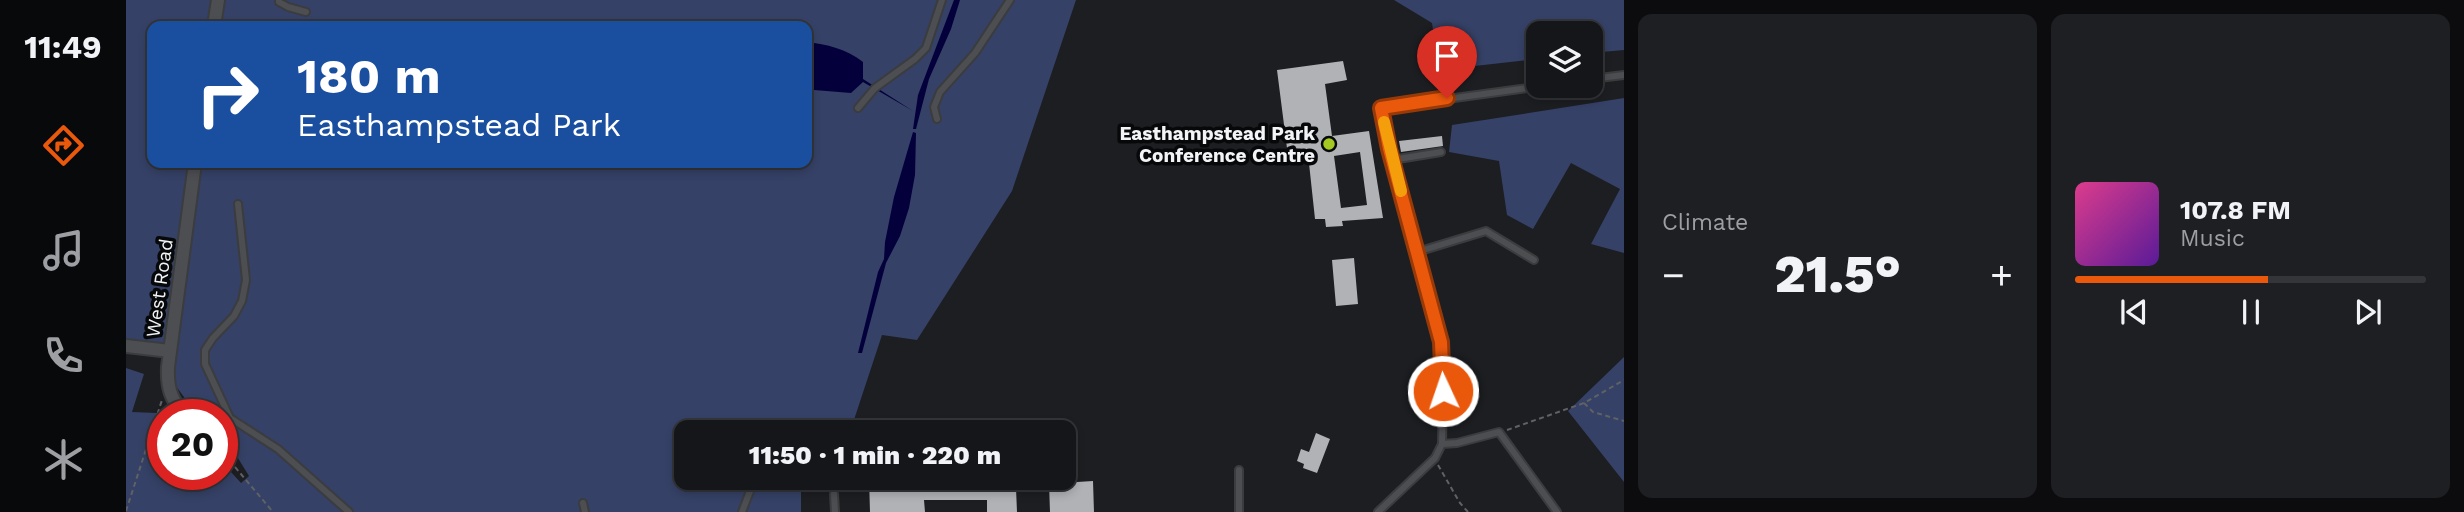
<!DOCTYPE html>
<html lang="en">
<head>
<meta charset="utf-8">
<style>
	body { margin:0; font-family:"Work Sans",sans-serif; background:#1e1f22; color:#f1f3f6; height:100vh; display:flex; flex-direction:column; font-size:26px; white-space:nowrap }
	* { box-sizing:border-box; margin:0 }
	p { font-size:23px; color:#9d9fa2 }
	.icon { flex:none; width:38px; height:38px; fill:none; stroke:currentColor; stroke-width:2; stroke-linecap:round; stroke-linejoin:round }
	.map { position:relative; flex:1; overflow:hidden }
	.sheet { display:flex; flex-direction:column; gap:14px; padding:14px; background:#0c0c0e; width:840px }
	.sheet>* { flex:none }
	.guide { position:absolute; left:21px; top:21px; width:665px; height:147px; border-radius:14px; box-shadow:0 4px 10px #0003,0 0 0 2px #343538; background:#1a4fa0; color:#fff; overflow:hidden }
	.fabs { position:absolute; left:1400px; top:21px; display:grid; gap:14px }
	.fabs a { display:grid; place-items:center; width:77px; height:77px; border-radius:14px; background:#151619; box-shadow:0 4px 10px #0003,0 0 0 2px #343538; font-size:35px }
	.speed { position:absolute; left:21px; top:399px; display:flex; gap:14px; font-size:35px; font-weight:700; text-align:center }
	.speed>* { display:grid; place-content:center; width:91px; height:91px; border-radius:50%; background:#151619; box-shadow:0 4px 10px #0003,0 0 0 2px #343538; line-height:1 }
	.speed .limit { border:10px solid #d22; background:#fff; color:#111 }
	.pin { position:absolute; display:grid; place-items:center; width:60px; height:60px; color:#fff; margin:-72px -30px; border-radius:50% 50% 50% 0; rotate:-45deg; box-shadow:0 0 7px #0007 }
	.pin .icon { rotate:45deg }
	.me { position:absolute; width:77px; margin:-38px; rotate:357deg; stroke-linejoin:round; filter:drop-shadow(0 0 5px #0008) }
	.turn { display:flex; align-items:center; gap:24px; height:147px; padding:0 35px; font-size:32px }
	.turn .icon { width:91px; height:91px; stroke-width:2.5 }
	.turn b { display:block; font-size:49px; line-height:60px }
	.big { font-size:52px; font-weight:800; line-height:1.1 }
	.sheet .widget { flex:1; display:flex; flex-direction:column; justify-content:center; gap:10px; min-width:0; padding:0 24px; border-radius:14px; background:#1e1f22 }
	.song { display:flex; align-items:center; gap:21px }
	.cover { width:84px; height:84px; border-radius:10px; background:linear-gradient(135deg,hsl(330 70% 55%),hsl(270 70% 35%)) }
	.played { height:7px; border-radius:4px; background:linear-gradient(90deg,#ea580c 55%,#343538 55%) }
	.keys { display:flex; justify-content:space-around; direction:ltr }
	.heat { display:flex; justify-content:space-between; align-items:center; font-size:38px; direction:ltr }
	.sheet .tiles { flex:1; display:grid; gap:14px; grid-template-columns:repeat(2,1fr) }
	.trip { position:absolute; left:548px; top:420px; width:402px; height:70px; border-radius:14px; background:#151619; box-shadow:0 4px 10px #0003,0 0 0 2px #343538; font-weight:800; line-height:70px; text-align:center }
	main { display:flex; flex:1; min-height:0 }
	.tabs { display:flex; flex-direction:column; width:126px; justify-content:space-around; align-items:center; background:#08090a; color:#9d9fa2 }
	.tabs .icon { width:49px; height:49px }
	.tabs .selected { color:#ea580c }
	.tabs b { font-size:32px; color:#f1f3f6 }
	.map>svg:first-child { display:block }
</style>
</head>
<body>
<main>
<nav class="tabs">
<b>11:49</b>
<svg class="icon selected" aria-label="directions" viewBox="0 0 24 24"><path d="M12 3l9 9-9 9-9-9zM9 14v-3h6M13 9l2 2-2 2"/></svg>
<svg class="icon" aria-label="music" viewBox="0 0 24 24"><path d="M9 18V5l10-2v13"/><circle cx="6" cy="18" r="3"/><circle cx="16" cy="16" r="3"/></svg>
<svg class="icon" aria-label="phone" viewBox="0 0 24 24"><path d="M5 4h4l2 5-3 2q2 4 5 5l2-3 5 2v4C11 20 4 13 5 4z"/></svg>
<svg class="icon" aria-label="climate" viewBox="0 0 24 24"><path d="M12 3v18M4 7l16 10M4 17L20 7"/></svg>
</nav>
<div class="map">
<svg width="1498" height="512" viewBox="0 0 1498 512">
	<rect width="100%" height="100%" fill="#1c1e21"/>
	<!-- green -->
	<path fill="#354166" d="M0,0H86L82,26H26V163H64L40,346L0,339Z
		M97,0H950L886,191L791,340L756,335L724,432H560V478H680L675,483V512H0V368L18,374L6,412L31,413L37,416V474H96V462L115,483L123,476L110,455L96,447V415H71L47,382L74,163H681V26H93Z
		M1268,0H1498V50L1465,53V33H1412V59L1313,70L1306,23Z
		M1498,98V253L1465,244L1494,189L1445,163L1407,229L1381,215L1373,161L1323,152L1326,125Z
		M1498,357V482L1442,411Z"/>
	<!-- water -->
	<path fill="#04003c" d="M828,0H834L825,29L803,79L790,129H787L792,95Z
		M681,42C700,44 721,49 737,62V79L787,111L737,82L725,93L688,90L681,93Z
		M787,132L790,133L789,175L783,208L774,236L760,263L736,353H732L752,272L758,259L759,242L768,197Z"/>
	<!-- building -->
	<path fill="#b0b2b6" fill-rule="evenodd" d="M1217,61L1221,80L1199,84L1206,136L1243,131L1257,218L1216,221L1217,226L1200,227L1199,219H1189L1182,154L1162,156L1151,70ZM1234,152L1241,205L1215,208L1208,156Z
		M1316,136L1317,146L1275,152L1273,141Z
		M1228,258L1232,304L1210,306L1206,260Z
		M1190,433L1204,439L1191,473L1177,468L1178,464L1171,461L1175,449L1183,452Z
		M938,474H951V482L967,481L968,512H924L923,483H936Z
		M743,478H859V491L890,488L891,512H861V500H798L799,512H744Z"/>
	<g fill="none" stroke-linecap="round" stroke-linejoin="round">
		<!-- lane casing -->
		<g stroke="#3b3c3e" stroke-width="10">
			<path id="lane" d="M153,0V2L162,7L180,12
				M1465,79L1498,75
				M732,108L749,88L789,59L800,48L816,0
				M811,119L808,107L814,92L849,53L884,0
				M1266,160L1315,152
				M112,204L120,280L116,301L108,316L87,338L79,350V364L104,418L152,449L223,512
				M1291,252L1360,231L1408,260
				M1316,444L1331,443L1373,432L1431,512
				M1113,470V512
				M708,494L709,512
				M457,503L459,512
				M616,512L629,478
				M1252,512L1309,458L1316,444L1317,391L1315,342L1289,239L1263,149L1255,108L1416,86"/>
		</g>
		<!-- street casing -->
		<g stroke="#3b3c3e" stroke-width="16">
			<path id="street" d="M88,26L92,0
				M0,346L44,351
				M58,415C45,399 41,388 42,367L69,163
				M96,456L101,458"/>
		</g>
		<!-- path -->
		<path stroke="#5f6164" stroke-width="2" stroke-dasharray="5 3.5" stroke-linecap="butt" d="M1458,403L1467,412L1498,421
			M1381,430L1458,403L1498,380
			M1312,465L1334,503L1342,512
			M109,467L147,512
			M0,511L36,400"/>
		<!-- lane -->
		<use href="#lane" stroke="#4d4e52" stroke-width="6"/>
		<!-- street -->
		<use href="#street" stroke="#4d4e52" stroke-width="12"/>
	</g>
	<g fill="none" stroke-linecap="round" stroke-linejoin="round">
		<!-- route casing -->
		<g stroke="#983908" stroke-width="18">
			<path id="route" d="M1317,391L1315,342L1263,149L1255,108L1321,98"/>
		</g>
		<!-- route -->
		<use href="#route" stroke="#ea580c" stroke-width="12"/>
		<!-- slow -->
		<path stroke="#f59e0b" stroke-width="12" d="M1258,122L1275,191"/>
	</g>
	<!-- markers -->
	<circle fill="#a5c823" stroke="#070809" stroke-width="2.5" cx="1203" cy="144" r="7"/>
	<g text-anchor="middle" stroke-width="7" stroke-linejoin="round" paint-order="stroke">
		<!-- poi labels -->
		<g font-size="19" font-weight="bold" fill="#f3f4f7" stroke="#070809" text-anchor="end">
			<text x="1189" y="140">Easthampstead Park<tspan x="1189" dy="22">Conference Centre</tspan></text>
		</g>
		<!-- street labels -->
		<g font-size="19" fill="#f3f4f7" stroke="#070809">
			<text transform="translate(33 288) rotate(-82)" y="7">West Road</text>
		</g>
	</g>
</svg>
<div class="fabs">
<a><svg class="icon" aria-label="layers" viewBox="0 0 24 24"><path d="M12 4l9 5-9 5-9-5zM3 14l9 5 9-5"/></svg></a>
</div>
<div class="speed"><div class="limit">20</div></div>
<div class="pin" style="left:1321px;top:98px;background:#d93025"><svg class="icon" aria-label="arrive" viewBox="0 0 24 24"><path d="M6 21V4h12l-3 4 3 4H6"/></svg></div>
<svg class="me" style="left:1317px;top:391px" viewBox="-20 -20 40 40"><circle r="17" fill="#ea580c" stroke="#fff" stroke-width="3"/><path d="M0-11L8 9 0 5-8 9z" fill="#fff"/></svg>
<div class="trip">11:50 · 1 min · 220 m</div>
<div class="guide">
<div class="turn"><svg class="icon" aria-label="right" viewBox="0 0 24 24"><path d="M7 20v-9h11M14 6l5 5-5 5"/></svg><div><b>180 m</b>Easthampstead Park</div></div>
</div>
</div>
<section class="sheet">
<div class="tiles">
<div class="widget"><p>Climate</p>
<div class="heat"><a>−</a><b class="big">21.5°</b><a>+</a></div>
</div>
<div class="widget">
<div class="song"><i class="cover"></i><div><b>107.8 FM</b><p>Music</p></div></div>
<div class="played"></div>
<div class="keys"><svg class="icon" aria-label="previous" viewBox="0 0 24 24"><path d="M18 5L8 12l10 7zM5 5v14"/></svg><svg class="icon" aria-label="pause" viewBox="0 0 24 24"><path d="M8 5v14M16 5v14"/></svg><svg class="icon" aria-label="next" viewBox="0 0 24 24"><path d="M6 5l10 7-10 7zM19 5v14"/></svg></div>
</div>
</div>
</section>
</main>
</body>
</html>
